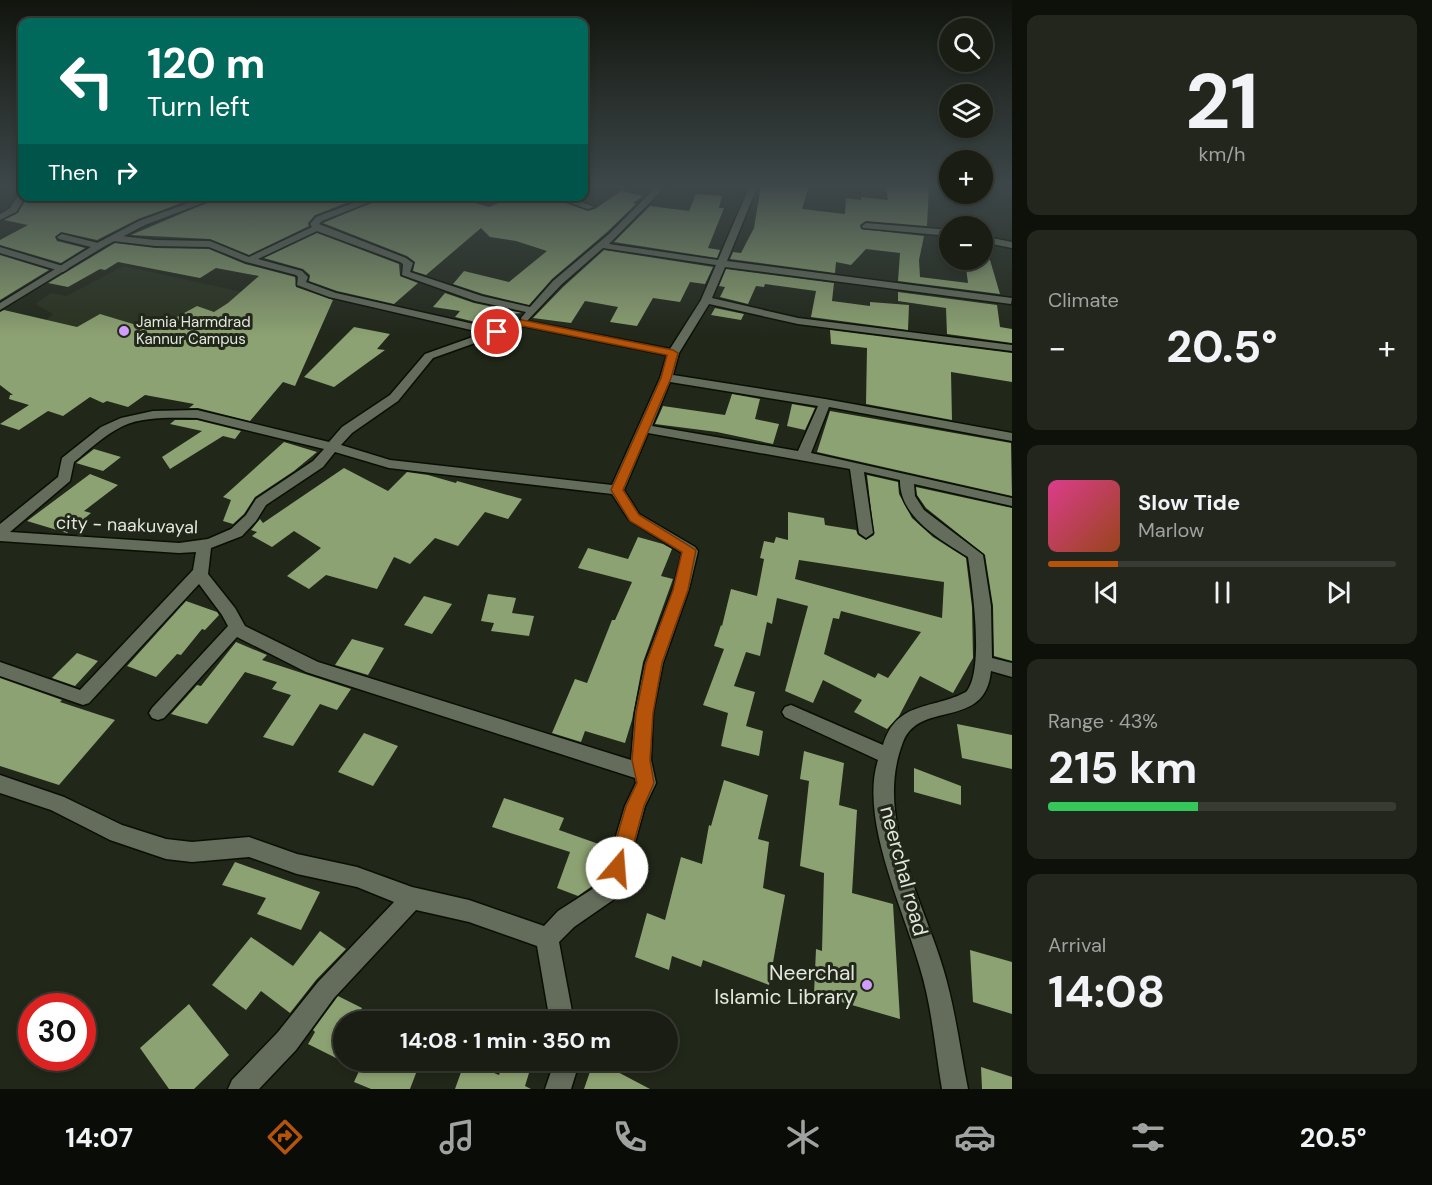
<!DOCTYPE html>
<html lang="en">
<head>
<meta charset="utf-8">
<style>
	body { margin:0; font-family:"DM Sans",sans-serif; background:#22261c; color:#f1f3f6; height:100vh; display:flex; flex-direction:column; font-size:22px; white-space:nowrap }
	* { box-sizing:border-box; margin:0 }
	p { font-size:20px; color:#9fa2a0 }
	.icon { flex:none; width:33px; height:33px; fill:none; stroke:currentColor; stroke-width:2; stroke-linecap:round; stroke-linejoin:round }
	.map { position:relative; flex:1; overflow:hidden }
	.sheet { display:flex; flex-direction:column; gap:15px; padding:15px; background:#0e100a; width:420px }
	.sheet>* { flex:none }
	.guide { position:absolute; left:18px; top:18px; width:570px; height:183px; border-radius:12px; box-shadow:0 3px 9px #0003,0 0 0 2px #373b33; background:#00695c; color:#fff; overflow:hidden }
	.fabs { position:absolute; left:939px; top:18px; display:grid; gap:12px }
	.fabs a { display:grid; place-items:center; width:54px; height:54px; border-radius:50%; background:#191d13; box-shadow:0 3px 9px #0003,0 0 0 2px #373b33; font-size:30px }
	.speed { position:absolute; left:18px; top:993px; display:flex; gap:12px; font-size:30px; font-weight:700; text-align:center }
	.speed>* { display:grid; place-content:center; width:78px; height:78px; border-radius:50%; background:#191d13; box-shadow:0 3px 9px #0003,0 0 0 2px #373b33; line-height:1 }
	.speed .limit { border:9px solid #d22; background:#fff; color:#111 }
	.pin { position:absolute; display:grid; place-items:center; width:51px; height:51px; color:#fff; margin:-26px; border:3px solid #fff; border-radius:50%; box-shadow:0 2px 6px #0007 }
	.me { position:absolute; width:66px; margin:-33px; rotate:18deg; stroke-linejoin:round; filter:drop-shadow(0 0 4px #0008) }
	.turn { display:flex; align-items:center; gap:21px; height:126px; padding:0 30px; font-size:27px }
	.turn .icon { width:78px; height:78px; stroke-width:2.5 }
	.turn b { display:block; font-size:42px; line-height:51px }
	.then { display:flex; align-items:center; height:57px; padding:0 30px; background:#0003; gap:12px; font-size:22px }
	.big { font-size:45px; font-weight:700; line-height:1.1 }
	.sheet .card { flex:1; display:flex; flex-direction:column; justify-content:center; gap:9px; min-width:0; padding:0 21px; border-radius:12px; background:#22261c }
	.sheet .dial { align-items:center; gap:0 }
	.dial b { font-size:78px; line-height:1 }
	.song { display:flex; align-items:center; gap:18px }
	.cover { width:72px; height:72px; border-radius:9px; background:linear-gradient(135deg,hsl(330 70% 55%),hsl(20 70% 35%)) }
	.played { height:6px; border-radius:3px; background:linear-gradient(90deg,#b45309 20%,#373b33 20%) }
	.keys { display:flex; justify-content:space-around; direction:ltr }
	.heat { display:flex; justify-content:space-between; align-items:center; font-size:33px; direction:ltr }
	.charge { height:9px; border-radius:4px; background:linear-gradient(90deg,#34c759 43%,#373b33 0) }
	.trip { position:absolute; left:333px; top:1011px; width:345px; height:60px; border-radius:30px; background:#191d13; box-shadow:0 3px 9px #0003,0 0 0 2px #373b33; font-weight:700; line-height:60px; text-align:center }
	.dock { display:flex; height:96px; justify-content:space-around; align-items:center; background:#0a0c08; color:#9fa2a0 }
	.dock .icon { width:42px; height:42px }
	.dock .selected { color:#b45309 }
	.dock b { font-size:27px; color:#f1f3f6 }
	main { display:flex; flex:1; min-height:0 }
	.map>svg:first-child { display:block }
</style>
</head>
<body>
<main>
<div class="map">
<svg width="1012" height="1089" viewBox="0 0 1012 1089">
	<rect width="100%" height="100%" fill="#212719"/>
	<!-- built -->
	<path fill="#2a321f" d="M124,266L261,296L184,362L35,328L53,314L35,304L51,293L66,296Z"/>
	<!-- building -->
	<path fill="#8da272" fill-rule="evenodd" d="M761,185H809L802,209L845,214L846,198L861,200V197L888,200L886,185H929L927,226L866,221L860,225L861,229L924,236L919,260L920,277L968,283L965,260H990L1000,294L898,281L900,253L866,249L851,265L836,262L835,273L730,259L733,252L741,253L754,228Z
		M621,191L643,196L633,203L636,204L607,232L552,279L529,305L483,294L453,284L464,271L509,282L547,251L516,241L490,237L481,228L426,275L413,271L415,262L407,256L323,223L387,196L455,197L489,207L516,196H547L588,211L595,209Z
		M696,194L722,196L719,208H724L708,248L720,250L717,258L614,242L650,206L689,211Z
		M28,196H148L160,201L174,196H200L138,219L97,240L61,232L55,237L57,241L85,248L61,263L0,245V240L28,225L4,220L18,213Z
		M223,196H364L315,215L308,223L309,226L249,255L210,239L131,235Z
		M317,233L399,264L400,276L418,283L394,304L337,291L309,281L310,275L303,269L264,258Z
		M115,243L155,248L209,249L245,264L295,277L296,287L333,300L295,386L283,382L250,421L198,408H189L194,404L145,395L128,407L107,401L103,403L90,397L63,416L48,411L19,430L0,424L29,405L9,399L10,395H13L0,385V312L4,310L77,327L100,314L153,330L197,306L214,312L228,303L259,276L216,268L200,278L118,262L105,270L100,269L68,287L48,283Z
		M604,250L713,267L705,284L690,282L680,302L653,298L637,326L610,322L618,307L585,301L571,323L533,318L563,287Z
		M0,255L49,270L0,300Z
		M726,269L834,283L832,301L870,306V302L909,305L908,330L811,317L816,291L765,284L764,287L756,286L748,304L720,297L725,287L719,286Z
		M898,292L997,305L1000,327L1012,329V343L947,334L946,308L898,301Z
		M445,293L474,303L522,313L511,314L503,324L496,327L455,317L460,311L433,307Z
		M715,308L744,314L741,320L711,315Z
		M354,327L390,334L377,349L385,350L334,387L304,377Z
		M830,330L1012,353V382L951,372L952,420L866,404L867,348L831,344Z
		M732,394L760,399L755,419L779,424L773,444L717,432L655,424L663,406L725,415Z
		M792,404L815,408L805,430L787,426Z
		M830,411L1011,443L1012,496L817,452Z
		M175,420H197L241,431L235,439L223,436L170,469L162,457L202,431L170,424Z
		M284,442L317,452L294,471L255,497L244,514L233,524L223,521L231,500L223,497Z
		M94,449L121,457L103,471L76,463Z
		M344,468L388,491L407,472L428,475L456,483L457,481L522,499L508,519L485,512L458,546L435,538L410,564L394,557L377,589L326,575L309,589L287,576L321,548L294,531L272,547L252,536L257,532L251,530L260,519L263,523Z
		M90,474L118,485L84,511L91,513L67,533L27,521Z
		M867,475L898,482L899,494L912,518L933,537L966,558L972,607L973,658L953,693L920,676L899,716L887,729L854,712L862,700L823,680L813,703L785,691L808,606L777,598L772,624L767,622L760,656L746,652L734,686L755,692L746,726L763,731L759,756L721,746L728,713L703,705L724,649L714,646L721,625L722,626L731,589L757,596L764,559L760,558L764,541L774,543L776,537L788,540V512L824,518L825,525L856,530L858,535L866,540L874,535ZM799,560L944,582L942,618L795,579ZM841,611L921,632L888,678L878,673L875,678L824,654L833,618L839,619Z
		M916,487L1012,508V661L994,656L993,606L985,555L926,508L917,495Z
		M638,537L663,544L672,549L661,576L673,579L643,662L632,720L625,743L585,731L581,742L552,733L575,679L587,683L612,620H615L632,582L578,568L588,548L628,559Z
		M488,594L516,598L512,613L534,616L529,636L491,631L494,623L481,621Z
		M424,596L452,604L432,634L404,625Z
		M186,601L217,612L219,615L205,630L202,629L181,655L177,654L156,677L127,666Z
		M352,639L384,648L368,675L335,665Z
		M236,642L267,655L262,660L351,689L337,710L320,704L293,746L263,737L291,695L272,689L277,682L245,672L207,724L171,714L197,685L201,686Z
		M77,653L98,661L75,686L52,678Z
		M0,678L62,700L60,702L115,720L59,785L0,766Z
		M957,724L1012,735V769L962,758Z
		M364,733L398,746L373,786L338,772Z
		M804,751L844,763L839,805L857,810L852,893L893,904L900,1019L814,994L816,949L822,951L824,873L800,866L809,781L800,779Z
		M914,768L961,786V805L914,792Z
		M724,780L768,795L758,839L769,842L763,888L785,895L769,985L703,960L701,967L672,956L669,970L635,957L647,913L665,920L681,857L702,864L709,825L711,826Z
		M504,798L564,818L559,830L610,848L595,884L578,896L557,888L570,852L492,827Z
		M235,862L320,892L301,930L257,914L266,898L222,885Z
		M320,931L346,949L316,980L290,1013L261,991L246,1010L212,985L251,937L293,966Z
		M970,950L1012,962V1014L973,1002Z
		M338,996L362,1008L355,1022H344V1062L308,1044L315,1032L313,1030Z
		M189,1004L229,1055L194,1089H169L140,1048Z
		M364,1060H421L410,1089H371L354,1082Z
		M504,1060H533L525,1086L531,1089H455L465,1061L499,1075Z
		M594,1060H595L650,1089H584Z
		M981,1067L1012,1077V1089H982Z"/>
	<g fill="none" stroke-linecap="round" stroke-linejoin="round">
		<!-- street casing -->
		<g stroke="#0a0f04" stroke-width="3">
			<path id="street" d="M658,185L666,186L609,244L718,260L750,185H758L727,261L1012,298L1011,304L725,267L712,298L798,318L1012,345V351L798,324L709,304L679,353L673,375L825,399L1012,433V441L829,407L811,453L1012,498V506L914,484L915,496L924,510L983,555L991,606L992,658L1012,663V677L991,671C985,731 920,699 903,742C874,816 922,898 943,968C955,1007 960,1049 968,1089H942C935,1049 932,1007 920,968C904,910 859,819 878,760L785,717L782,712L785,707L791,705L883,745C897,700 932,710 966,692C985,671 972,585 968,557C941,540 899,517 900,480L864,472L873,533L866,538L859,533L850,469L648,433L624,490L639,514L695,547L698,551L689,589L663,663L653,713L651,760L656,783L645,806L628,868L613,900L574,927L559,942L574,1022H550L537,946L469,922L416,910L334,998L296,1050L259,1089H228L232,1080L278,1032L318,982L394,902L357,887L297,874L249,857L192,862L166,859L110,840L51,810L0,793V775L64,797L122,825L166,839L192,842L249,837L297,854L357,867L412,887L469,900L544,926L558,911L597,886L607,866L625,806L636,783L635,778L306,672L237,637L164,718L158,720L152,718L149,713L152,708L228,626L222,615L199,584L89,703L83,705L0,676V662L80,690L193,570L196,552L179,553L0,541V524L58,477L62,458L101,427L121,418L153,411L197,410L329,442L342,427L390,395L425,354L484,333L329,297L297,285L298,277L296,275L246,262L209,247L155,246L113,241L108,238L113,235L155,240L210,241L249,257L312,227L310,224L316,217L372,196H385L322,221L319,224L406,258L413,263L410,272L482,296L530,307L553,281L609,234ZM317,231L400,262L403,264L402,275L475,301L526,312L521,318L522,320L496,329L336,293L306,282L308,277L302,271L258,259ZM603,248L716,265L701,300L670,349L527,321L561,285ZM523,326L667,355L660,378L612,485L390,460L341,445L352,433L398,401L433,358ZM670,382L818,406L798,451L652,426ZM197,418L324,449L313,461L256,499L246,515L231,529L208,539L179,543L10,532L70,481L74,462C89,450 104,435 123,426C145,416 173,418 197,418ZM335,452L389,468L612,494L629,520L682,553L673,589L645,663L635,713L631,760L318,662L245,626L235,608L208,574L211,548L242,536L256,521L266,505L323,467Z
				M19,194L26,196L16,212L0,220V214L10,208Z
				M552,196H566L594,207L587,209Z
				M866,223L950,230V236L863,228L862,226Z
				M62,234L102,244L104,246L99,249L59,239L57,237Z
				M982,236L1012,242V248L982,242Z
				M0,247L66,267L68,269L63,272L0,253Z
				M555,1060H580L571,1089H545Z"/>
		</g>
		<!-- secondary casing -->
		<g stroke="#0a0f04" stroke-width="3">
			<path id="secondary" d="M208,196H221L145,225L105,246L0,310V303L99,242L139,221Z"/>
		</g>
		<!-- street -->
		<use href="#street" fill="#646c5c" fill-rule="evenodd"/>
		<!-- secondary -->
		<use href="#secondary" fill="#646c5c" fill-rule="evenodd"/>
	</g>
	<!-- sky -->
	<linearGradient id="sky" x2="0" y2="1"><stop stop-color="#12150e"/><stop offset="0.55" stop-color="#3d4749"/><stop offset="1" stop-color="#3d4749" stop-opacity="0"/></linearGradient>
	<rect width="1012" height="338" fill="url(#sky)"/>
	<!-- route -->
	<path fill="#b45309" stroke="#753606" stroke-width="1.5" d="M522,320L673,350L678,353L671,378L623,490L639,515L696,550L688,590L662,663L653,713L650,760L654,783L644,806L627,868L624,875L617,877L611,875L608,868L626,806L637,783L632,760L636,713L646,663L673,590L682,552L630,521L611,490L661,378L667,355L523,326L497,335L492,332Z"/>
	<!-- markers -->
	<g fill="#d09dfe" stroke="#212719" stroke-width="2">
		<circle cx="124" cy="331" r="6"/>
		<circle cx="867" cy="985" r="6"/>
	</g>
	<g text-anchor="middle" stroke-width="6" stroke-linejoin="round" paint-order="stroke">
		<!-- far-poi labels -->
		<g font-size="15" fill="#e3e7de" stroke="#212719" text-anchor="start">
			<text x="136" y="327">Jamia Harmdrad<tspan x="136" dy="17">Kannur Campus</tspan></text>
		</g>
		<!-- street labels -->
		<g font-size="18" fill="#e3e7de" stroke="#212719">
			<text transform="translate(127 525) rotate(2)" y="6">city - naakuvayal</text>
		</g>
		<!-- near-street labels -->
		<g font-size="21" fill="#e3e7de" stroke="#212719">
			<text transform="translate(904 871) rotate(75)" y="7">neerchal road</text>
		</g>
		<!-- near-poi labels -->
		<g font-size="21" fill="#e3e7de" stroke="#212719" text-anchor="end">
			<text x="855" y="980">Neerchal<tspan x="855" dy="24">Islamic Library</tspan></text>
		</g>
	</g>
</svg>
<div class="fabs">
<a><svg class="icon" aria-label="search" viewBox="0 0 24 24"><circle cx="10" cy="10" r="6"/><path d="M15 15l6 6"/></svg></a>
<a><svg class="icon" aria-label="layers" viewBox="0 0 24 24"><path d="M12 4l9 5-9 5-9-5zM3 14l9 5 9-5"/></svg></a>
<a>+</a>
<a>−</a>
</div>
<div class="speed"><div class="limit">30</div></div>
<div class="pin" style="left:497px;top:332px;background:#d93025"><svg class="icon" aria-label="arrive" viewBox="0 0 24 24"><path d="M6 21V4h12l-3 4 3 4H6"/></svg></div>
<svg class="me" style="left:617px;top:868px" viewBox="-20 -20 40 40"><circle r="19" fill="#fff"/><path d="M0-13L10 11 0 6-10 11z" fill="#b45309"/></svg>
<div class="trip">14:08 · 1 min · 350 m</div>
<div class="guide">
<div class="turn"><svg class="icon" aria-label="left" viewBox="0 0 24 24"><path d="M17 20v-9H6M10 6l-5 5 5 5"/></svg><div><b>120 m</b>Turn left</div></div>
<div class="then">Then<svg class="icon" aria-label="right" viewBox="0 0 24 24"><path d="M7 20v-9h11M14 6l5 5-5 5"/></svg></div>
</div>
</div>
<section class="sheet">
<div class="card dial"><b>21</b><p>km/h</p></div>
<div class="card"><p>Climate</p>
<div class="heat"><a>−</a><b class="big">20.5°</b><a>+</a></div>
</div>
<div class="card">
<div class="song"><i class="cover"></i><div><b>Slow Tide</b><p>Marlow</p></div></div>
<div class="played"></div>
<div class="keys"><svg class="icon" aria-label="previous" viewBox="0 0 24 24"><path d="M18 5L8 12l10 7zM5 5v14"/></svg><svg class="icon" aria-label="pause" viewBox="0 0 24 24"><path d="M8 5v14M16 5v14"/></svg><svg class="icon" aria-label="next" viewBox="0 0 24 24"><path d="M6 5l10 7-10 7zM19 5v14"/></svg></div>
</div>
<div class="card"><p>Range · 43%</p><b class="big">215 km</b><div class="charge"></div></div>
<div class="card"><p>Arrival</p><b class="big">14:08</b></div>
</section>
</main>
<nav class="dock">
<b>14:07</b>
<svg class="icon selected" aria-label="directions" viewBox="0 0 24 24"><path d="M12 3l9 9-9 9-9-9zM9 14v-3h6M13 9l2 2-2 2"/></svg>
<svg class="icon" aria-label="music" viewBox="0 0 24 24"><path d="M9 18V5l10-2v13"/><circle cx="6" cy="18" r="3"/><circle cx="16" cy="16" r="3"/></svg>
<svg class="icon" aria-label="phone" viewBox="0 0 24 24"><path d="M5 4h4l2 5-3 2q2 4 5 5l2-3 5 2v4C11 20 4 13 5 4z"/></svg>
<svg class="icon" aria-label="climate" viewBox="0 0 24 24"><path d="M12 3v18M4 7l16 10M4 17L20 7"/></svg>
<svg class="icon" aria-label="car" viewBox="0 0 24 24"><path d="M5 17H2v-5l4-1 3-4h7l3 4 3 1v5h-3M9 17h6M6 11h13"/><circle cx="7" cy="17" r="2"/><circle cx="17" cy="17" r="2"/></svg>
<svg class="icon" aria-label="filters" viewBox="0 0 24 24"><path d="M4 7h16M4 17h16"/><circle cx="9" cy="7" r="2"/><circle cx="15" cy="17" r="2"/></svg>
<b>20.5°</b>
</nav>
</body>
</html>
